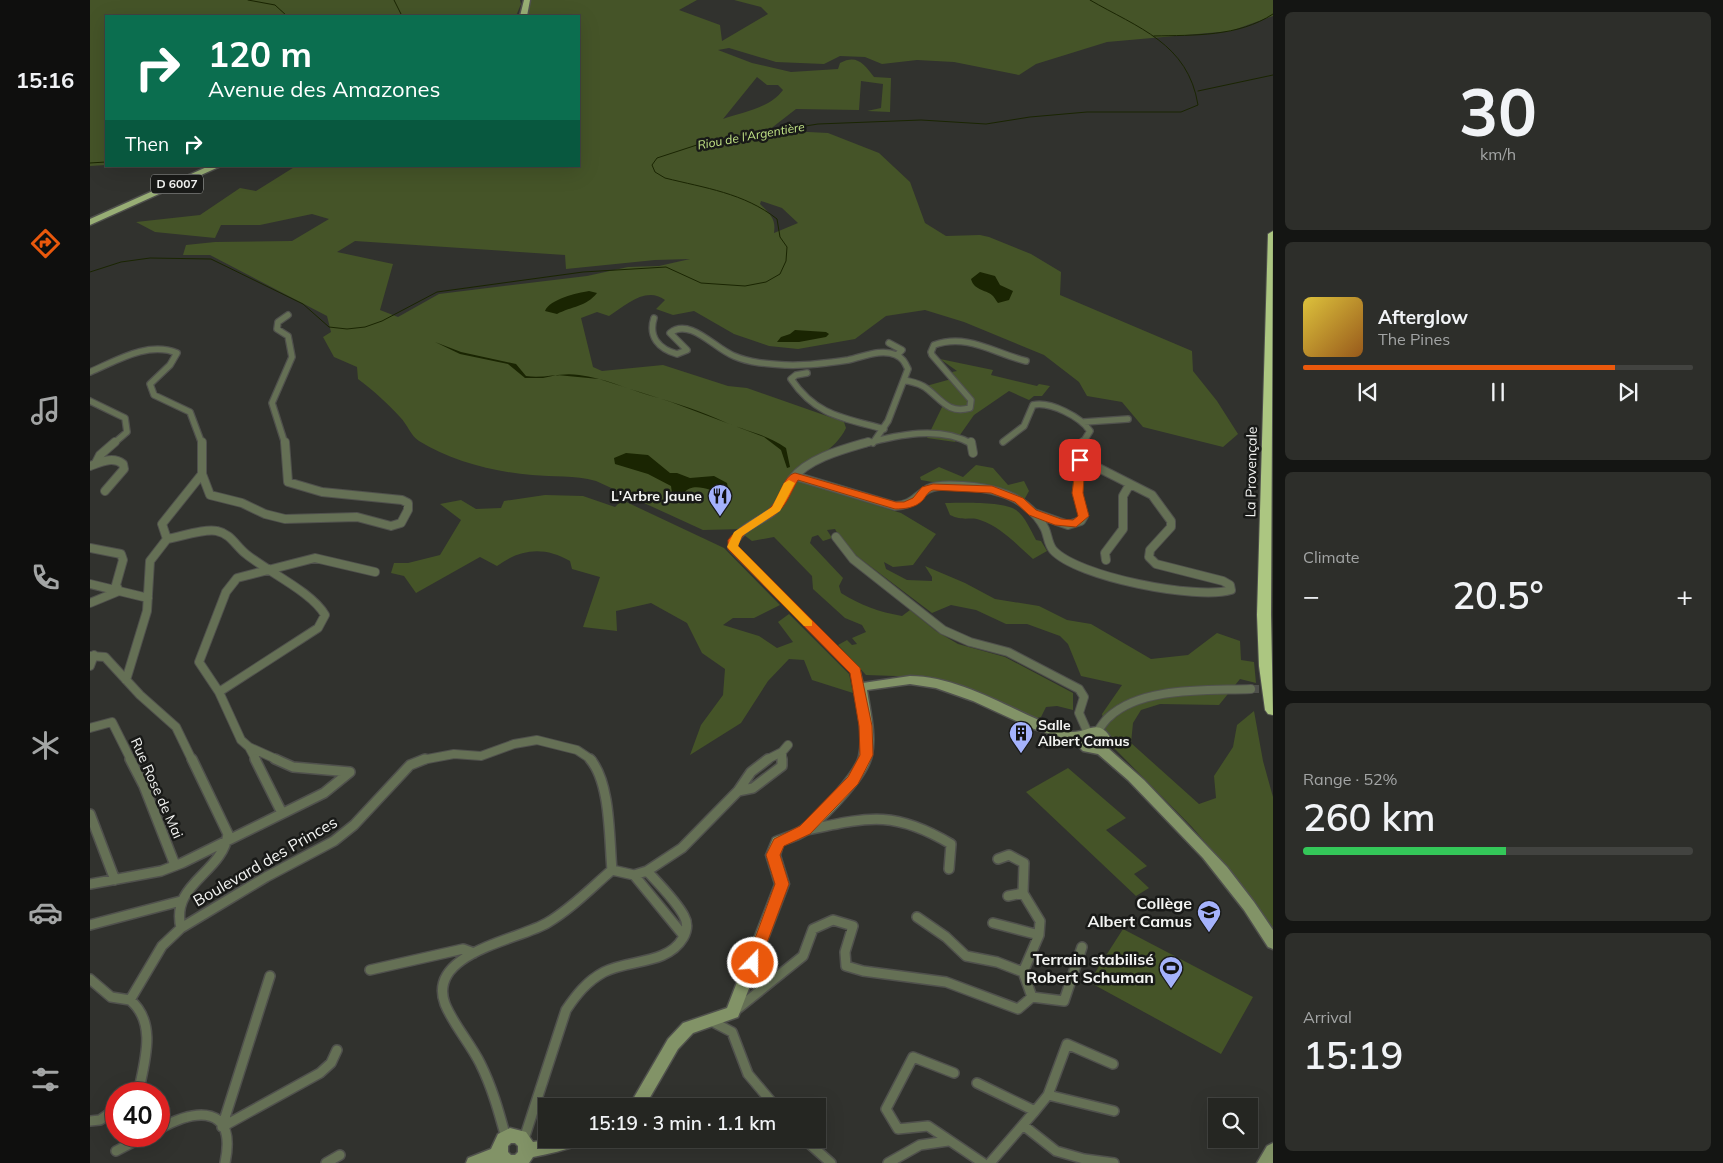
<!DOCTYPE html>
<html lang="en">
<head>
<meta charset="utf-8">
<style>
	body { margin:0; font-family:Mulish,sans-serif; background:#2d2e2a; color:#f1f3f6; height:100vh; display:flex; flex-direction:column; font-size:19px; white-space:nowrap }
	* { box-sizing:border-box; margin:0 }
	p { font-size:16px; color:#a3a5a5 }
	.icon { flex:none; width:28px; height:28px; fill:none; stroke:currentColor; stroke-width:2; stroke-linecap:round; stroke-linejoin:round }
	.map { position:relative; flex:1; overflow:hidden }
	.side { display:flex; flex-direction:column; gap:12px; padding:12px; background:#141513; width:450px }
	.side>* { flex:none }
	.hud { position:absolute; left:15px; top:15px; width:475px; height:152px; border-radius:0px; box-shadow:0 5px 20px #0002,0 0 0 1px #424340; background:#0b6e4f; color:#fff; overflow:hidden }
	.tools { position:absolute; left:1118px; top:1098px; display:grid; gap:10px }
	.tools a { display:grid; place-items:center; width:50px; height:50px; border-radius:0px; background:#252622; box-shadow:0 5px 20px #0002,0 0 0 1px #424340; font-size:25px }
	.speed { position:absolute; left:15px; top:1082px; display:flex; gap:10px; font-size:25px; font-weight:700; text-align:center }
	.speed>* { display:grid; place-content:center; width:65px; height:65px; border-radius:50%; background:#252622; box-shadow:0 5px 20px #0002,0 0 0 1px #424340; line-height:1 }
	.speed .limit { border:8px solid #d22; background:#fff; color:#111 }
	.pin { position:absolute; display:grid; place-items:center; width:42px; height:42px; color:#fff; margin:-21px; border-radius:10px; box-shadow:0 2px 8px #0006 }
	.me { position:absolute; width:55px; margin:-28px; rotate:22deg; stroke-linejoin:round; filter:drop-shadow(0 0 4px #0008) }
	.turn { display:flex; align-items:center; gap:18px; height:105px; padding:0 20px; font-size:22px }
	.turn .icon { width:65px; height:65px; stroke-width:2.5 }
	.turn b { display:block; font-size:35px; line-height:42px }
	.then { display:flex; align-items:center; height:48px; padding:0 20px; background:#0003; gap:10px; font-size:19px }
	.big { font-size:38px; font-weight:600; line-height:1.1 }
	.side .card { flex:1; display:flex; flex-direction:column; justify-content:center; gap:8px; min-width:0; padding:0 18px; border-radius:8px; background:#2d2e2a }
	.side .dial { align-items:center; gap:0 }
	.dial b { font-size:65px; line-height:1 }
	.song { display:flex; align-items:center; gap:15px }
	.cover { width:60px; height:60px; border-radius:8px; background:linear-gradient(135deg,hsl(50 70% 55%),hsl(30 70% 35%)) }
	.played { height:5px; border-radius:2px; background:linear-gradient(90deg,#ea580c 80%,#424340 80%) }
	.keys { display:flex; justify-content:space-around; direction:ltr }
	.heat { display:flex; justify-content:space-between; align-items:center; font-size:28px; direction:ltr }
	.charge { height:8px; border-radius:4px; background:linear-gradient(90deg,#34c759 52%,#424340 0) }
	.trip { position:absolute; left:448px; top:1098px; width:288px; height:50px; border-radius:0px; background:#252622; box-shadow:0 5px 20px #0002,0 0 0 1px #424340; font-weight:600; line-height:50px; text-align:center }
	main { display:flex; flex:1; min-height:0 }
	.tab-bar { display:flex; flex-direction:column; width:90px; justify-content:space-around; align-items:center; background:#0f0f0e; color:#a3a5a5 }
	.tab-bar .icon { width:35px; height:35px }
	.tab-bar .current { color:#ea580c }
	.tab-bar b { font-size:22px; color:#f1f3f6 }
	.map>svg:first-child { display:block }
</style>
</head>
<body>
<main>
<nav class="tab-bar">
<b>15:16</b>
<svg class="icon current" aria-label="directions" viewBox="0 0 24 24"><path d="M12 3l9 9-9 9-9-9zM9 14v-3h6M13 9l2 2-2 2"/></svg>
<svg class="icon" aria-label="music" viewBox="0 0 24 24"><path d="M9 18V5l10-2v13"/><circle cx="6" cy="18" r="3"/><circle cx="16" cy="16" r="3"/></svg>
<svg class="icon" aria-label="phone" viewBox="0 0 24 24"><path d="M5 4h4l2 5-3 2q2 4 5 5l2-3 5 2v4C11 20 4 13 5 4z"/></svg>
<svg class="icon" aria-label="climate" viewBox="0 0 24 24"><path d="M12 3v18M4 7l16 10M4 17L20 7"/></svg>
<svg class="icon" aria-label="car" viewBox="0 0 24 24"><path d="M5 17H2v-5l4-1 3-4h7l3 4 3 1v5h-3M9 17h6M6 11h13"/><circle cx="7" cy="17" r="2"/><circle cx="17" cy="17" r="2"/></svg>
<svg class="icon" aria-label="filters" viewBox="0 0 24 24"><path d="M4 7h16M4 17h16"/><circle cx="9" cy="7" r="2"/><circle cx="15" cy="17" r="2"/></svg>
</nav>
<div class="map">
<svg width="1183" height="1163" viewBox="0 0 1183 1163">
	<rect width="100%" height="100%" fill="#31322e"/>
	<!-- green -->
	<path fill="#455428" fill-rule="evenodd" d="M0,0H430L431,4L426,16H16V165L0,166Z
		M441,0H607L589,10L630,25L632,41L678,14L671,7L644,0H1183V16L1141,31L1017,42L946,64L929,75L864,62L827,60L792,64L775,57L750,56L734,64L686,62L639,48L628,50L662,63L701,72L748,69L750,63C767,54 774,64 784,77L801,78L800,112L777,111L791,108L793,84L771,81L769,110L706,109L679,130L738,133L789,153L820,182L835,223L856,236L890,235L899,237L941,254L971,272L970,295L1102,351L1103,371L1127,401L1148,434L1133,447L1053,427L1032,402L997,396L989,382L954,355L874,322L835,310L796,316L765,339L708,349L679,346L644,334L604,311L583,315L566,309L575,300C556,286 536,305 519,316L507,312L491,318L503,367L512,371L573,365L638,386L657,388L754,422L756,428C745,451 721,460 703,475L720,485L811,513L846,534L823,565L803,567L794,562L796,569L817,580L842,581V577L835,566L875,583L905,599L949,606L977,620L1001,624L1061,659L1098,655L1127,633L1150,641L1151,660L1164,662L1166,683L1150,679L1129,705L1070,704L1051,710L1043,723L1041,743L1109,804L1126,798L1124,776L1143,747L1147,725L1164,711L1173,761L1183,797V933L1143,875L1102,827L1025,749L1016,732L1012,714L1032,685L991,676L978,644L970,636L937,624H916L886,610L861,605L842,613L755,547L745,529L737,530L742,538L733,541L728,535L722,537L720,543L753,578L749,586L751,593C770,605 789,612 812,616L820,610L846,631L868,644L915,657L983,693V710L967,706L956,707L951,717L939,720L856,683L834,677L776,675L748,645L757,640L762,645L767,644L762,638L776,632L772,625L755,618L723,589L722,576L684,537L662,541L654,535L686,513L654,529L613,530L506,481C484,475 464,477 442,475C404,472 361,461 329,441C321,436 317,424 310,417C297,403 284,391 268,379L267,367L244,357L233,337L241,332L237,316L120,255H93L96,245L125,242L202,241L239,219L222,214L170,225H131L125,238L65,232L46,222L110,215L150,188L166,191L206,166H489V16H437ZM667,77L677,85H688L693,90C680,108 653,112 633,119ZM671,201L692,208L708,223L684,233C686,219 681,215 670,204ZM265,241L475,255L476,269L565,260L600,259L569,266L538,267L497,276L349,294L308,317L290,310L303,264L247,252Z
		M850,359L903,370L901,375L947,386L949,384L960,386L952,396H944L939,400L919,391L884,415L865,442L837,438L854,403L836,386L865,378L862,372L867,371Z
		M886,465L903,468L918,485L934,481L939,491L934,500L894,484L848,483L831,480L830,477L849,467L873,477Z
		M455,495L493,496L525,507L532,500L634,548L690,605L664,618H643L633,625L669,636L687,648L703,642L688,622L699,614L759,674L763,693L722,680L714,660L699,659L678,681L651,723L600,755L611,725L633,695L635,669L612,653L597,623L561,603L526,611L527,631L493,627L510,577L482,569L480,561C454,546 430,549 407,566L390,557L326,593L314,576L301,573L304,563H318L350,555L371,520L350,504L371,500L386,509L411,508L414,501Z
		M855,503C873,503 912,501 926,510C935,516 941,531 946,540L951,541L957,551L943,559C926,544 911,527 890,520C880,516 875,522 860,515Z
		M978,768L1036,818L1016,830L1057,866L1044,874L1059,888L1046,896L936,792Z
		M1033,929L1163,997L1131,1054L999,982Z"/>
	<!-- water -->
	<path fill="#1a2502" d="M890,272L905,276L910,285L923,291L919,300L908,303C906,301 905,298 903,296C898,290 884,291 881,279Z
		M499,291L507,293C496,307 482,306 467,314L455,311C460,299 487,293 499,291Z
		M705,330L736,332L739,334L736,337L709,342H687L691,337L700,334Z
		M345,342L371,352L426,364L436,376C454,379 470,372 489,375C514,378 535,388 558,395C586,403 611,411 637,423C659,432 676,434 696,448L700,467L697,468L691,450L674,437L581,402L509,379L467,375L453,378H435L418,364L370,354Z
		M536,453L558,455L580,473H587L600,478L624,476L637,483L638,488L632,493C621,491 603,481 594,493H582L581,486L558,474L525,464L524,458Z"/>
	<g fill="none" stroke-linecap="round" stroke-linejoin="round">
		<!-- stream -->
		<path stroke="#1a2502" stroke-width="1" d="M158,0L185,5L197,16
			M304,0L312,16
			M1064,36C1104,35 1148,37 1183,14
			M1108,91L1183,75
			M0,163L16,162
			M0,272L31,262L60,258L121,259L213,304L239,327L257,329L275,327L292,321L347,292L493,272L576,267L611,283L655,286L676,282L690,274L696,261L697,247L690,237L687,219C654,193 615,188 575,178L565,172L562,165L567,158L616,142L728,124L831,120L896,124L940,117L997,112H1091L1108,105C1098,43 1048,28 1000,0"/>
		<!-- street-tunnel -->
		<path stroke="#4e4f4b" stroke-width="8" stroke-dasharray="8 4" stroke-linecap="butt" d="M1161,689H1183"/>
		<!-- street-far2 casing -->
		<g stroke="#50514d" stroke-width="8">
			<path id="street-far2" d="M564,318C558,337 569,349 587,354L597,350L580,333C600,317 625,349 644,356C660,363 679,364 696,365C717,366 738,363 758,360C773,357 791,348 806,355C813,358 815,363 818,369L798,421L783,443
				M799,343L812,350L807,355
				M0,372C26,361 58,341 87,353L80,365L60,384L64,395L100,412L112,444
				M717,373L706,375L701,379C726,416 754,418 794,429
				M814,380C822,382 830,383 836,388C852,400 858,414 880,408L881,400L842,355L841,352L844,345C877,333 904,353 936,361
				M0,401L35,418L37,432L23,444
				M994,422L1038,419
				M913,442L934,426L943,405C960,401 991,417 1000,431L992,444
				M195,444L182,403L202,357L198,336L187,329L188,322L198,315
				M774,444C807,435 850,425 882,444"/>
		</g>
		<!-- street-far1 casing -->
		<g stroke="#50514d" stroke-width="10">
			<path id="street-far1" d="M112,442V474L120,495L152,503L175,514L195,519L267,517L301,526L311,523L318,510V503L312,500L232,492L198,482L195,442
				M881,442L883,453
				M6,463L10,455L25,442
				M0,466C11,462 23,456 33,464L34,469L15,491
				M705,476L805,506C823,505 824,497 838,489C851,482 894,487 909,492C928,497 946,511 955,529C958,536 958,544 963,550C987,577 1107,600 1141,590L1140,585L1133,581L1066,564L1059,557L1060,550L1081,527V521L1062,495L985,456L993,442
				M944,513L978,525L991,521L994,516L987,493L990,460
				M746,537L763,559L853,630L880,642L918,652L989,689L994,697L989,713L997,731
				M77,539L72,524L112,474
				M0,548L31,554L33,560L26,585L29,591
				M1016,560L1015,553L1033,529V496L1040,484
				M0,584L29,591
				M0,603L29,591L58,598
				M0,656L15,657L50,695L86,727L102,760
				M0,666L4,655
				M36,680L57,611L60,561L77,539C90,537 115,528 127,531C141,534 145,545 156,554C178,572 222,592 235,615L228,628L129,692
				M770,687L766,671L642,547C649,527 666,524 682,512C693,503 694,490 702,479C718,458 754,449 778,442
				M0,728L22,722L41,760
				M1007,732C1011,727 1014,721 1019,717C1052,686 1119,691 1161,689
				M159,747L188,760
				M166,760L159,747L151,740L129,692L109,662L136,592L147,578L225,558L285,572
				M332,760L364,754L391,756L424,744L447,740L487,750L502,760
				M676,760L692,752
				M692,760V752L698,745"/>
		</g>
		<!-- street casing -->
		<g stroke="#50514d" stroke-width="12">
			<path id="street" d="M40,759L54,786L85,865
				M165,759L192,813
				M185,759L203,767L260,772
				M500,759C521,783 519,839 522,870
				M648,791L661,772L678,759
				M0,814L25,880
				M717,830C779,817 804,810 861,844L859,869
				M908,859L919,855L934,863L933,893L950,921L949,935L933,972
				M544,875L594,936
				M0,884L71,871L92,863L234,793L260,772
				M918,896L933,893
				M903,923L949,935
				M0,925L91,901
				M91,928C80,883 132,874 138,834L102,759
				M280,970L373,949L384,953
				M0,979L21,997L40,1000L72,946L91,928L176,877L244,841L264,825L320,765L335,759
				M942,997L974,1001L992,947
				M40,1000C68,1023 54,1063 48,1094
				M646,1010L713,956L723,929L743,920L763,926L755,952L756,966L773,971L856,982L928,1009L942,997L933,972L907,962L876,956L856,937L827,917
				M621,1021L642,1032L658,1074L685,1106
				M864,1073L823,1057L796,1109L808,1129L838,1126L893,1163
				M887,1083L945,1111L900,1163
				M958,1095L1024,1111
				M945,1111L958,1095L977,1044L1023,1064
				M0,1121L10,1120L26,1109
				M933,1125L966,1151L994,1159L1024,1163
				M132,1127L180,976
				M132,1127L230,1073L241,1063L247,1050
				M69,1129C107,1108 147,1105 135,1163
				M416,1138C409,1112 402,1087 390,1063C380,1043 363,1024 355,1004C336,953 428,940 457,923C481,909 501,888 522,870L544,875L557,871
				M434,1139L476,1010C486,995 497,981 514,972C539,959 577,965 593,938C597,931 598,923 594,916C587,902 568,883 557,871L592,848L648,791L663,788L692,766V759
				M714,1139L741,1163
				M26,1151L55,1136
				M236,1163L250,1155
				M798,1163L830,1145L858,1141"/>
		</g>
		<!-- secondary casing -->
		<g stroke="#50514d" stroke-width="3">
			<path id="secondary" d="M820,676C871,676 924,712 971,729C975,730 979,732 983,732C999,732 1009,717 1022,740L1019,749L1054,780L1137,867L1164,902L1183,930V949L1178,947L1154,910L1113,858L1038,780L1008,754L993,751L983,741L944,729L883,701L846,688L820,684L777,690C780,711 786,734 782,755C778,778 739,817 721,832C714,838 702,842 693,845L690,855L699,884L648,1017L603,1033L588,1049L555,1106H539L578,1039L593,1023L637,1008L685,884L676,855L683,838C692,834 704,831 711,826C726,814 765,773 769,756C774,734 767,708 764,687L766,684ZM1002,736L1009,741L1008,744L1001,745L996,740V737Z
				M420,1128L436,1132L443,1142L463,1139H493L491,1144C475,1150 459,1154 443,1157L439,1163H376L378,1158L401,1149L408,1134ZM421,1143H425L428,1146V1152L425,1155H421L418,1152V1146Z
				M1183,1143V1163H1167L1177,1146Z"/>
		</g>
		<!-- primary casing -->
		<g stroke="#50514d" stroke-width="3">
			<path id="primary" d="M434,0H440L437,16H430Z
				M119,166H131L0,225V219Z"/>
		</g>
		<!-- highway casing -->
		<g stroke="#50514d" stroke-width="2">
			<path id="highway" d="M1183,231L1181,615L1183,715L1178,714L1175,710L1169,666L1167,615L1178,234Z"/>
		</g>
		<!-- street-far2 -->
		<use href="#street-far2" stroke="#657055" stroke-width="5.5"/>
		<!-- street-far1 -->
		<use href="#street-far1" stroke="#657055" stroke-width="8"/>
		<!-- street -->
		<use href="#street" stroke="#657055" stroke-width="9"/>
		<!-- secondary -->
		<use href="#secondary" fill="#829367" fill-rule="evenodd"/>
		<!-- primary -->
		<use href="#primary" fill="#98ae75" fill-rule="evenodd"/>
		<!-- highway -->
		<use href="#highway" fill="#acc681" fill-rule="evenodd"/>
	</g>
	<!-- route -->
	<path fill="#ea580c" stroke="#983908" d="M987,457H994L995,460L993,493L999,516L986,527L965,525L939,515L925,502L901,493L843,490C837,492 836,497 832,501C825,508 814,509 805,509L708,480C702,490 697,504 689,511C677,522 651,528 648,546L770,668L782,726L783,755L768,784L720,834L694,846L690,855L699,884L668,967L663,969L658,967L656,963L685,884L676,855L684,839L710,826L758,777L770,755L769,726L760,673L638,549V540C650,524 670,520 682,506C690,497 693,476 705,473L806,502H814L823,498L832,487L843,484L902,486L933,498L946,510L971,519L983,520L988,516L982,493Z"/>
	<!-- slow -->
	<path fill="#f59e0b" d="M699,480L705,483L690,511L652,536L648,546L722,621V626H714L637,547L644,532L682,507L694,483Z"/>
	<!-- icons -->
	<defs>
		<g id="restaurant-pin" transform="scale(1.25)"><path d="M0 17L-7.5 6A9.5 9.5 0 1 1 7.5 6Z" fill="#a4b2fc" stroke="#191a18"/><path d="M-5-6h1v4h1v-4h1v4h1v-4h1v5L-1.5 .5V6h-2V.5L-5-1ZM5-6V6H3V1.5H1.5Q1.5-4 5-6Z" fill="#111"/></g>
		<g id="building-pin" transform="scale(1.25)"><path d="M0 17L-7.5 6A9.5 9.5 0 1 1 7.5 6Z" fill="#a4b2fc" stroke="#191a18"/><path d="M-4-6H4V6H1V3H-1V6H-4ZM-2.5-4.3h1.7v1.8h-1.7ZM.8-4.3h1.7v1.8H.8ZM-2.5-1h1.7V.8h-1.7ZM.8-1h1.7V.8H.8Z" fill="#111"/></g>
		<g id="school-pin" transform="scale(1.25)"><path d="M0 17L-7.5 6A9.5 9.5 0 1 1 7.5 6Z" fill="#a4b2fc" stroke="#191a18"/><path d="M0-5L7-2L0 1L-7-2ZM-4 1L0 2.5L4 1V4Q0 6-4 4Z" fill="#111"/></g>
		<g id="stadium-pin" transform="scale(1.25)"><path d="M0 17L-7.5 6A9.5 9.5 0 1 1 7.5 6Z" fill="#a4b2fc" stroke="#191a18"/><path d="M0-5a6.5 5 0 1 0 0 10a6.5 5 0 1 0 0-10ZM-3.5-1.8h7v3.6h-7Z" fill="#111"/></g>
	</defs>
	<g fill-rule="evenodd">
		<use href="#restaurant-pin" x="630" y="496"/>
		<use href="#building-pin" x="931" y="733"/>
		<use href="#school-pin" x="1119" y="912"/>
		<use href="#stadium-pin" x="1081" y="968"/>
	</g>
	<g text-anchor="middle" stroke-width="5" stroke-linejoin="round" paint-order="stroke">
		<!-- far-water labels -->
		<g font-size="12" font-style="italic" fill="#c2e486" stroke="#191a18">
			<text transform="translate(661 136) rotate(-10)" y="4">Riou de l'Argentière</text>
		</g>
		<!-- shield labels -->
		<rect fill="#191a18" stroke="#b2b3b1" stroke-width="1" x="61" y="174.5" width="52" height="19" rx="4"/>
		<g font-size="12" font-weight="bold" fill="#f3f4f2">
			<text x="87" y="188">D 6007</text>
		</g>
		<!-- street labels -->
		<g font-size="14" fill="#f3f4f2" stroke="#191a18">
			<text transform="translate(1161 472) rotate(-89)" y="5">La Provençale</text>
			<text transform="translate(67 788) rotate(66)" y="5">Rue Rose de Mai</text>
		</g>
		<!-- poi labels -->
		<g font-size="14" font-weight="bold" fill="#f3f4f2" stroke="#191a18" text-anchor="end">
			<text x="612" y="501">L'Arbre Jaune</text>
			<text x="948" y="730" text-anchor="start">Salle<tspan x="948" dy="16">Albert Camus</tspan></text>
		</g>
		<!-- near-street labels -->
		<g font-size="16" fill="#f3f4f2" stroke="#191a18">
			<text transform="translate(175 861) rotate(-30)" y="6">Boulevard des Princes</text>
		</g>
		<!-- near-poi labels -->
		<g font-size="16" font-weight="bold" fill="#f3f4f2" stroke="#191a18" text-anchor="end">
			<text x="1102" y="909">Collège<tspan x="1102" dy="18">Albert Camus</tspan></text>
			<text x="1064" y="965">Terrain stabilisé<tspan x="1064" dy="18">Robert Schuman</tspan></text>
		</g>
	</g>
</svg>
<div class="tools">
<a><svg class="icon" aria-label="search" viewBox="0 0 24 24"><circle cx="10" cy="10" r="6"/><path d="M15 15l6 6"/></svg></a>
</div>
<div class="speed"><div class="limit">40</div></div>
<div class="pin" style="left:990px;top:460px;background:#d93025"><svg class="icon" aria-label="arrive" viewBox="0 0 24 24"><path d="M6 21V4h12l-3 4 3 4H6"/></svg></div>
<svg class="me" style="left:663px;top:963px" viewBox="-20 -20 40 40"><circle r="17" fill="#ea580c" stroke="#fff" stroke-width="3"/><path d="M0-11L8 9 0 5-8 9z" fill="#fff"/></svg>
<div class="trip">15:19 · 3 min · 1.1 km</div>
<div class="hud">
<div class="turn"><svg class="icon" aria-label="right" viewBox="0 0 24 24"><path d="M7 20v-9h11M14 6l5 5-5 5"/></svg><div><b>120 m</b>Avenue des Amazones</div></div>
<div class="then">Then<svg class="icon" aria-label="right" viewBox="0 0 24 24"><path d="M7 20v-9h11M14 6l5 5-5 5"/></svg></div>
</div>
</div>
<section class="side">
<div class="card dial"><b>30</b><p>km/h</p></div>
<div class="card">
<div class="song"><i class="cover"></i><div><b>Afterglow</b><p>The Pines</p></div></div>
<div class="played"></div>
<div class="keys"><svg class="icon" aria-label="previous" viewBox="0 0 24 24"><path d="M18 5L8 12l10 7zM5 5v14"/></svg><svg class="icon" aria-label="pause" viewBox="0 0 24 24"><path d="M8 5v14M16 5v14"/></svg><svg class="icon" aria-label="next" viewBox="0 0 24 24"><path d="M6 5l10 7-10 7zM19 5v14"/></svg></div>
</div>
<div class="card"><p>Climate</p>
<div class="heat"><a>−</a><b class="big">20.5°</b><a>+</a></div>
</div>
<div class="card"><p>Range · 52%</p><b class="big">260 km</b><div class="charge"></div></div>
<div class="card"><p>Arrival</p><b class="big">15:19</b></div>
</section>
</main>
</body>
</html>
